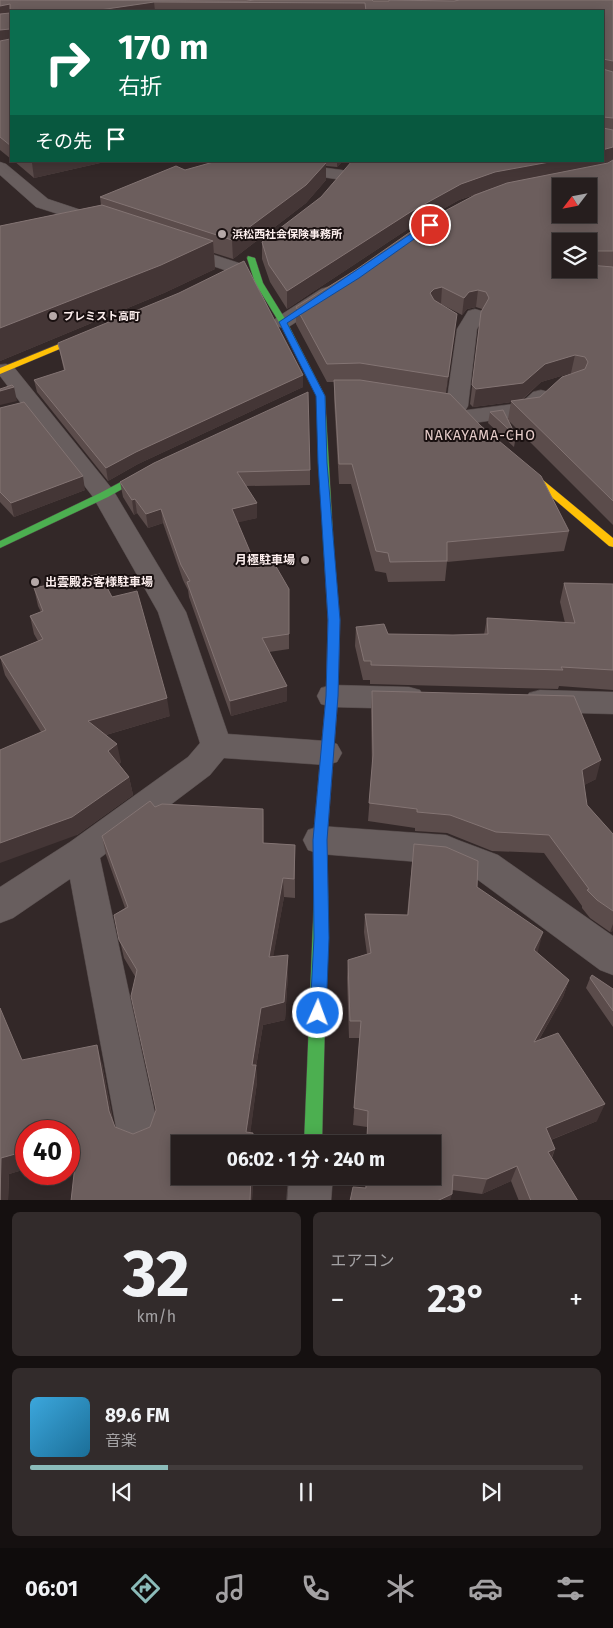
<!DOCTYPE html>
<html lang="ja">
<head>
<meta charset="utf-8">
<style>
	body { margin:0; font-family:"Fira Sans","Noto Sans JP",sans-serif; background:#322b2b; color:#f1f3f6; height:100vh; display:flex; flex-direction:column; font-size:19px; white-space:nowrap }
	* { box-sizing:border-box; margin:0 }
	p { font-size:16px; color:#a4a2a4 }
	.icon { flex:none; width:28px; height:28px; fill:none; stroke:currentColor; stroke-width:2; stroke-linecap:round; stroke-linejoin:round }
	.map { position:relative; height:1200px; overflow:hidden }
	.drawer { display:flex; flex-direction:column; gap:12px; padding:12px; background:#151010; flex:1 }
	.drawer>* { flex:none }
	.top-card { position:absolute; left:10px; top:10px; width:594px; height:152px; border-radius:0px; box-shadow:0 2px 12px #0003,0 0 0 1px #423c3c; background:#0b6e4f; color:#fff; overflow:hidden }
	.needle { width:32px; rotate:238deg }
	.controls { position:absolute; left:552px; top:178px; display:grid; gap:10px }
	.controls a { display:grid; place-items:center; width:45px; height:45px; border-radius:0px; background:#261e1e; box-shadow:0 2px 12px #0003,0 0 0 1px #423c3c; font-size:25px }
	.speed { position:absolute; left:15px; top:1120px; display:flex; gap:10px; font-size:25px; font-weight:700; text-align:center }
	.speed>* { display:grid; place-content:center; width:65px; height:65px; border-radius:50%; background:#261e1e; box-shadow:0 2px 12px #0003,0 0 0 1px #423c3c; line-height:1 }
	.speed .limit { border:8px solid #d22; background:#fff; color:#111 }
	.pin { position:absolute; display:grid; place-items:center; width:42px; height:42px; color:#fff; margin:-21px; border:2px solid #fff; border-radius:50%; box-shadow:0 1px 5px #0007 }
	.me { position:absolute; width:55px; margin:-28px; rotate:2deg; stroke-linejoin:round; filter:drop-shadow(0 0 4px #0008) }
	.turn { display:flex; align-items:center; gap:18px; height:105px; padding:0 25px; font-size:22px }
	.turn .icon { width:65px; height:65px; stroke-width:2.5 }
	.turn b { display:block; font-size:35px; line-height:42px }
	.then { display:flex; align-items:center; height:48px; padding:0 25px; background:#0003; gap:10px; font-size:19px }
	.big { font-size:38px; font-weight:700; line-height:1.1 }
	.drawer .widget { flex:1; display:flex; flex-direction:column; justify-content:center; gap:8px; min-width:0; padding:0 18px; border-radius:8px; background:#322b2b }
	.drawer .dial { align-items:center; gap:0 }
	.dial b { font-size:65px; line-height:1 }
	.song { display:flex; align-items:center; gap:15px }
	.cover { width:60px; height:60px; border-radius:8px; background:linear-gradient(135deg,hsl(200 70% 55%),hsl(200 70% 35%)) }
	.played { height:5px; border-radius:2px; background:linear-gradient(90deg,#8bbbb9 25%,#423c3c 25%) }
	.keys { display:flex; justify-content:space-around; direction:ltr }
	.heat { display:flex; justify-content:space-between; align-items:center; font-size:28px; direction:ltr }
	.drawer .tiles { flex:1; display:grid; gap:12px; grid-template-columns:1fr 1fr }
	.widget:last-child { grid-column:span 2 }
	.trip { position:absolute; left:171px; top:1135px; width:270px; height:50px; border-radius:0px; background:#261e1e; box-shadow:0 2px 12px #0003,0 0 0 1px #423c3c; font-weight:700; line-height:50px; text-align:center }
	.menu { display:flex; height:80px; justify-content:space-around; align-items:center; background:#0f0c0c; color:#a4a2a4 }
	.menu .icon { width:35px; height:35px }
	.menu .active { color:#8bbbb9 }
	.menu b { font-size:22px; color:#f1f3f6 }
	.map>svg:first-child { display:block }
</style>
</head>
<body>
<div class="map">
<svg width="613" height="1201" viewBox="0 0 613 1201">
	<rect width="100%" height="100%" fill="#332828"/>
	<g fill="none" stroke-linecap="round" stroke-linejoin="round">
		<!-- street casing -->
		<g stroke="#504646" stroke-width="1">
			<path id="street" d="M0,162L6,164L48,199L108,219L111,223L108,227L102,228L36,207L0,175Z
				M289,163L342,170L348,172L350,175L348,178L342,180L283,171L281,168L283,165Z
				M181,244L242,264L245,268L242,272L236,274L175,253L172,249L175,245Z
				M328,287L335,289L338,293L335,297L290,326L283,328L276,326L273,322L276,318L321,289Z
				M475,309L482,311L485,315L477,329L468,406L465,411L457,413L449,411L446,406L457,329L468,311Z
				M6,364L13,366L113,490L186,612L228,734L326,741L337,744L342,753L337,762L326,765L224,758L210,775L100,858L158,1127L152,1142L137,1148L122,1142L116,1127L70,879L13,918L0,923V887L70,842L188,757L200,743L158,612L93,497L0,376V365Z
				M541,390L549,392L552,397L536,414L467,424L459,422L456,417L459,412L467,410L521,403L533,392Z
				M332,685L409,687L420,690L424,698L420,706L409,709L332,707L321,704L317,696L321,688Z
				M540,690L613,692V714L540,712L529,709L525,701L529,693Z
				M320,826L446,835L458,840L498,855L613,936V975L600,970L474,877L444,864L320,854L308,850L303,840L308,830Z
				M289,1176H333L331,1201H287Z"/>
		</g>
		<!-- fast casing -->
		<g stroke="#504646" stroke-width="1">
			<path id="fast" d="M248,256L255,258L263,283L287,322L325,396L334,554L333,556H325L324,554L317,396L279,322L255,283L247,258Z
				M153,465L156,466L158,468L156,470L108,497L0,548V541L100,493Z
				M321,891L326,892L328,897L322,1144H304L314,897L316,892Z"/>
		</g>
		<!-- slow casing -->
		<g stroke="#504646" stroke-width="1">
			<path id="slow" d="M91,331L98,333L0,374V368Z
				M517,460L520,461L613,538V547L609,546L514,465L512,463Z"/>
		</g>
		<!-- jam casing -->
		<g stroke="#504646" stroke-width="1">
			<path id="jam" d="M329,551L334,554L340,620L338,696L327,840L328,897L326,902L321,903L316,902L314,897L313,840L326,696L328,620L324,554Z"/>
		</g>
		<!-- street -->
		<use href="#street" fill="#685e5e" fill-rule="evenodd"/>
		<!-- fast -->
		<use href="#fast" fill="#4caf50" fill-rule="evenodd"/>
		<!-- slow -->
		<use href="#slow" fill="#ffc107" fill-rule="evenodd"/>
		<!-- jam -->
		<use href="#jam" fill="#c62828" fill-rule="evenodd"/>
	</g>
	<!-- wall -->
	<path fill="#5b4c4b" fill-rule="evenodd" d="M0,0H613V525L509,421L516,436L514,447L488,423L490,412L508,419L511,402L473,407L470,404L481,312L482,309L476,307L467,309L462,315L441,304L455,332L446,393L569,531L564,551L447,562L445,581L388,582L386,573L375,571L351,484H339L334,399V382H327L296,324V307L357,269L474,195L459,200L411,227L287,309L270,282L262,259V242L602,11H11V159L0,150ZM561,241H589V269H561ZM571,373H573L540,397L522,400L541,382Z
		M14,161H109L34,178Z
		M217,161H343L337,167L326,166V180L306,203L233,259L214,253L215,269L164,293L0,361V226L101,205L100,197Z
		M58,343L303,375V387L138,464L108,481L37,392L34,380L64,371Z
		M0,408L85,490L14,517L0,502Z
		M154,463L310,470V485L246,486L257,503V518L237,522L257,568L289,589V649L269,652L287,686V701L231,716L189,597L188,590L183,580L163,523L148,528L137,513L134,515L123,497L120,482Z
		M564,583L613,584V690L559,686L558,689L370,684V680H363L355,646L356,627L388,634L453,635H484L487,618L565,623L560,602Z
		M34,588L170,716L106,735L121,762L119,764L129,777L133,795L77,835L41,732L5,675L0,657L38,641L34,634L30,616L41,612L38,606Z
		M372,691L596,779L584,785L587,805L613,834V931L610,932L590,918L582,908V906L544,853L492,851L447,833L415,831V828L368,821L372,771L371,710Z
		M155,807L263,809L264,843L295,845V898L284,897L273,956L288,974L285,1020L263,1025L256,1067L257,1082L250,1133L253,1176L252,1201H71L76,1156L69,1158V1131H26V1169L9,1174L8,1201H0L22,1060L102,1063L113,1120L115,1127L133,1134L150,1127L156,1110L136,978L124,958L114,915L125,908L106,855L102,836Z
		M414,844L477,887L538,951L537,952L569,980L563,997L539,1040L597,1121L551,1140L555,1149L552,1158L578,1201H519L511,1181L482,1194L452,1190L365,1188V1176H432V1144H366L367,1127L353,1125L360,1038H349L347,978L348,960L367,954L364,932L365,914L407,915Z
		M590,978L613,989V1027L586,988Z"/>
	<!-- shaded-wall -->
	<path fill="#443636" d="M154,2L155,11H93Z
		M10,4L11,17L0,19V6Z
		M10,29L11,42L0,44V30Z
		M613,147V162L493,188L459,200L411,227L287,309V291L412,211L461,184L495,172L555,161H602V150Z
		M38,161H109L34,178L32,163Z
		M337,161H343L337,167Z
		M326,163V180L306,203L233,259L232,240Z
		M213,241L215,269L164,293L0,361V328Z
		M442,287L441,304L432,306L430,293L434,289Z
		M478,290L476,307L467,309L462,315L464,298L469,292Z
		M457,314L455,332L446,396L448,377Z
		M575,355L571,373L541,382L520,401H511V402L473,407L476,389L545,364Z
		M303,375V387L138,464L108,481L106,468L136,452Z
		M14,387L17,401L0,405V391Z
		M83,476L85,490L14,517L11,503Z
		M135,499L137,513L134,515L132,500Z
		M257,503V518L232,524V509Z
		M161,509L163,523L148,528L146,514Z
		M287,686V701L231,716L230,701Z
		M167,698L170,716L92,739L88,721Z
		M117,744L121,762L112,769L108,751Z
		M601,760L596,779L577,789L582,770Z
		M129,777L133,795L77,835L0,863V843Z
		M263,809L264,829V862L263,843Z
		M283,878L284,897L270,975L269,957Z
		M613,924V931L610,932Z
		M543,932L538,951L529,968L534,950Z
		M288,955V974L285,1020L263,1025L256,1067L257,1082L249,1144L246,1132L252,1065L261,1008Z
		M569,980L563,997L528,1059L534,1042Z
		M97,1045L102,1063L114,1127L109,1111Z
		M605,1104L597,1121L540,1144L546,1128Z
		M78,1138L84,1154L69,1158V1140Z
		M555,1149L548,1165V1152Z
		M26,1151V1169L9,1174L8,1201H0L1,1158Z
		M517,1166L511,1181L482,1194L487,1179Z
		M251,1176H253L252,1201H250Z
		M452,1194L450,1201H437Z"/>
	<!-- building -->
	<path fill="#6c5e5d" stroke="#837473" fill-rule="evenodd" d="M0,0L246,1L255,0H372L373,1H389V0L454,1L460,0H613V61L603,59V69L613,72V118L603,117V128L613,130V147L602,150V11H366L365,3L154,2L93,11H11V146L0,137V41L10,39V29L0,30V14L10,13V4L0,6Z
		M613,160V251H589V241H561V257L560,259L561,260V269H589V265L613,267V501L511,401L540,397L562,377L585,369L588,362L585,357L575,355L545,364L523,383L476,389L472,385L481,312L489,298L486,292L478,290L469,292L464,298L442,287L434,289L430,293L434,300L457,314L448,377L360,363L327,364L296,307L357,269L426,221L475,195L507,183L608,163ZM561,186H589V214H561Z
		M217,161H314L326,163L306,185L232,240L100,197L176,166L185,170Z
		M352,161H555L495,172L461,184L412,211L287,291L269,265L262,242L321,197Z
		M102,205L213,241L161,265L0,328V226Z
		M244,261L303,375L136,452L106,468L34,380L65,370L58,343L179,293Z
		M334,380H360L450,394L481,426L541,476L569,531L447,542V561L390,562L388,553L376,551L352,464H339Z
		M12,385L14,387L0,391V389Z
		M308,392L310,470L237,472L257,503L232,509L257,568L274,563L289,589V634L262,638L287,686L230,701L187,582L190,581L181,565L161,509L146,514L135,499L132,500L120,482L154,463Z
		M24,402L83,476L11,503L0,492V408Z
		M503,410L516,436L490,412Z
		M100,574L112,597L137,591L167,698L88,721L117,744L108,751L129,777L72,817L0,843V750L46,730L0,657L43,639L30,616L43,611L34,588Z
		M564,583L613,584V670L561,667L563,670L371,665V661H364L356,627L384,624L388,634L453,635L488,634L487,618L575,623Z
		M372,691L574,696L601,760L582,770L587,805L613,834V911L597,900L587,890L589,889L549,835L496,832L450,815L417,812V809L369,803L373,755Z
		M150,801L155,807L162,804L263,809V843L295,845L294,879L283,878L269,957L288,955L284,1002L261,1008L252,1065H256L246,1132L253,1133L252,1144H180V1176H251L250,1201H71L78,1138L69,1140V1131H26V1151L1,1158L0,1201V1008L22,1060L97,1045L109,1111L115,1127L133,1134L150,1127L156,1110L131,996L137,970L119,940L114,915L128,907L102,836Z
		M414,844L446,847L478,861L477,887L543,932L534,950L569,980L534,1042L558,1033L605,1104L546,1128L555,1149L548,1152L578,1201H531L517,1166L487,1179L453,1175L452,1194L437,1201H350L353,1187L366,1188L367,1176H432V1144H367L368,1111L354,1108L361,1021H350L348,960L371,953L365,914L408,915Z
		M592,975L613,989V1011L590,978Z"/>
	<!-- route -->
	<path fill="#1a73e8" stroke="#114b97" d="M427,223L434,225L359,278L287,323L325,396L327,463L340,620L338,696L327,840L329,938L326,1013L324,1018L318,1021L313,1018L310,1013L314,938L313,840L326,696L328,620L318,463L316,396L279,322Z"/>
	<!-- markers -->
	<g fill="#b6a9a8" stroke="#191010" stroke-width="2">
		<circle cx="222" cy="234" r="5"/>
		<circle cx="53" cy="316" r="5"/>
		<circle cx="305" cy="560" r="5"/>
		<circle cx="35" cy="582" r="5"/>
	</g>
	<g text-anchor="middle" stroke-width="4" stroke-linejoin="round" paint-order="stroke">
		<!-- far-poi labels -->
		<g font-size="11" font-weight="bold" fill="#fceeed" stroke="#191010" text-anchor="start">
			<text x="232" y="238">浜松西社会保険事務所</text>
			<text x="63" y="320">プレミスト高町</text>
		</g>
		<!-- poi labels -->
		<g font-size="12" font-weight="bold" fill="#fceeed" stroke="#191010" text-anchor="end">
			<text x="295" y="564">月極駐車場</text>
			<text x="45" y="586" text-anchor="start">出雲殿お客様駐車場</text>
		</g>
		<!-- neighbourhood labels -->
		<g font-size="14" letter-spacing="1" fill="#e6ccc9" stroke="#191010">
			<text x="480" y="440">NAKAYAMA-CHO</text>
		</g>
	</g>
</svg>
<div class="controls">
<a><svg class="needle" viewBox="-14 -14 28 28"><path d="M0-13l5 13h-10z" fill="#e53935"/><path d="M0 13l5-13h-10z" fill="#a4a2a4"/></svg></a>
<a><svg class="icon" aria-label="layers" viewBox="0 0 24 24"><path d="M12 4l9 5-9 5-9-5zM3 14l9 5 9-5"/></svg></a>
</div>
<div class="speed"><div class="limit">40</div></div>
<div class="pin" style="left:430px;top:225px;background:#d93025"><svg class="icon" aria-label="arrive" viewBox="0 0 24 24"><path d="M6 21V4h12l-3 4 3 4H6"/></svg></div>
<svg class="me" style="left:318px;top:1013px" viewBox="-20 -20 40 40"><circle r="17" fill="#1a73e8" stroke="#fff" stroke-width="3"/><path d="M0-11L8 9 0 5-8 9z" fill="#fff"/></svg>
<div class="trip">06:02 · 1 分 · 240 m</div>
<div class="top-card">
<div class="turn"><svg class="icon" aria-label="right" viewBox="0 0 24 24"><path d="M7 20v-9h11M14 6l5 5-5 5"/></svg><div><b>170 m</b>右折</div></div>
<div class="then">その先<svg class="icon" aria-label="arrive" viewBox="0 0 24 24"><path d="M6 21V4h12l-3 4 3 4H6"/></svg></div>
</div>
</div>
<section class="drawer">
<div class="tiles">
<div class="widget dial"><b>32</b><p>km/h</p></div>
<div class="widget"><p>エアコン</p>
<div class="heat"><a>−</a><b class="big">23°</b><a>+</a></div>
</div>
<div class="widget">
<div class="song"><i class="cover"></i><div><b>89.6 FM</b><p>音楽</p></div></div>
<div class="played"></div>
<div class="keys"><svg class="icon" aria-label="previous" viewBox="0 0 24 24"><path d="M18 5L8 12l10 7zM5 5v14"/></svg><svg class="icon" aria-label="pause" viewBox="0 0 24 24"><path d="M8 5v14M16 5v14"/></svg><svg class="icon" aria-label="next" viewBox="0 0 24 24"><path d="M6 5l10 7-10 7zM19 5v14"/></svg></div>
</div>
</div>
</section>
<nav class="menu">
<b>06:01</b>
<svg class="icon active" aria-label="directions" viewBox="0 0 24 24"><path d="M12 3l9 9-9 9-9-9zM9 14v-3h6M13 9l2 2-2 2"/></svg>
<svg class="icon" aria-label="music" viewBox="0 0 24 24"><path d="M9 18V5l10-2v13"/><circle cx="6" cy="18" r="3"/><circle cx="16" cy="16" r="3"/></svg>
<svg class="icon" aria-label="phone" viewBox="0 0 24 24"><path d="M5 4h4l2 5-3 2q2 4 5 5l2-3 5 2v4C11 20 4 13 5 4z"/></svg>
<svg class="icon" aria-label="climate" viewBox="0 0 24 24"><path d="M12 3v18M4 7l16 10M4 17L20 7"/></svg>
<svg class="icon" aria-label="car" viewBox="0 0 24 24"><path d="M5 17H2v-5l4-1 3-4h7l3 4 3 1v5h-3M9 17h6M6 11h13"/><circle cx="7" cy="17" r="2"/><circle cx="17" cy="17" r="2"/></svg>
<svg class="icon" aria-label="filters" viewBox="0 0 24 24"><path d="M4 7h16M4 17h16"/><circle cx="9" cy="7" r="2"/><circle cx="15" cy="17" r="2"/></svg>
</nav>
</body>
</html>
